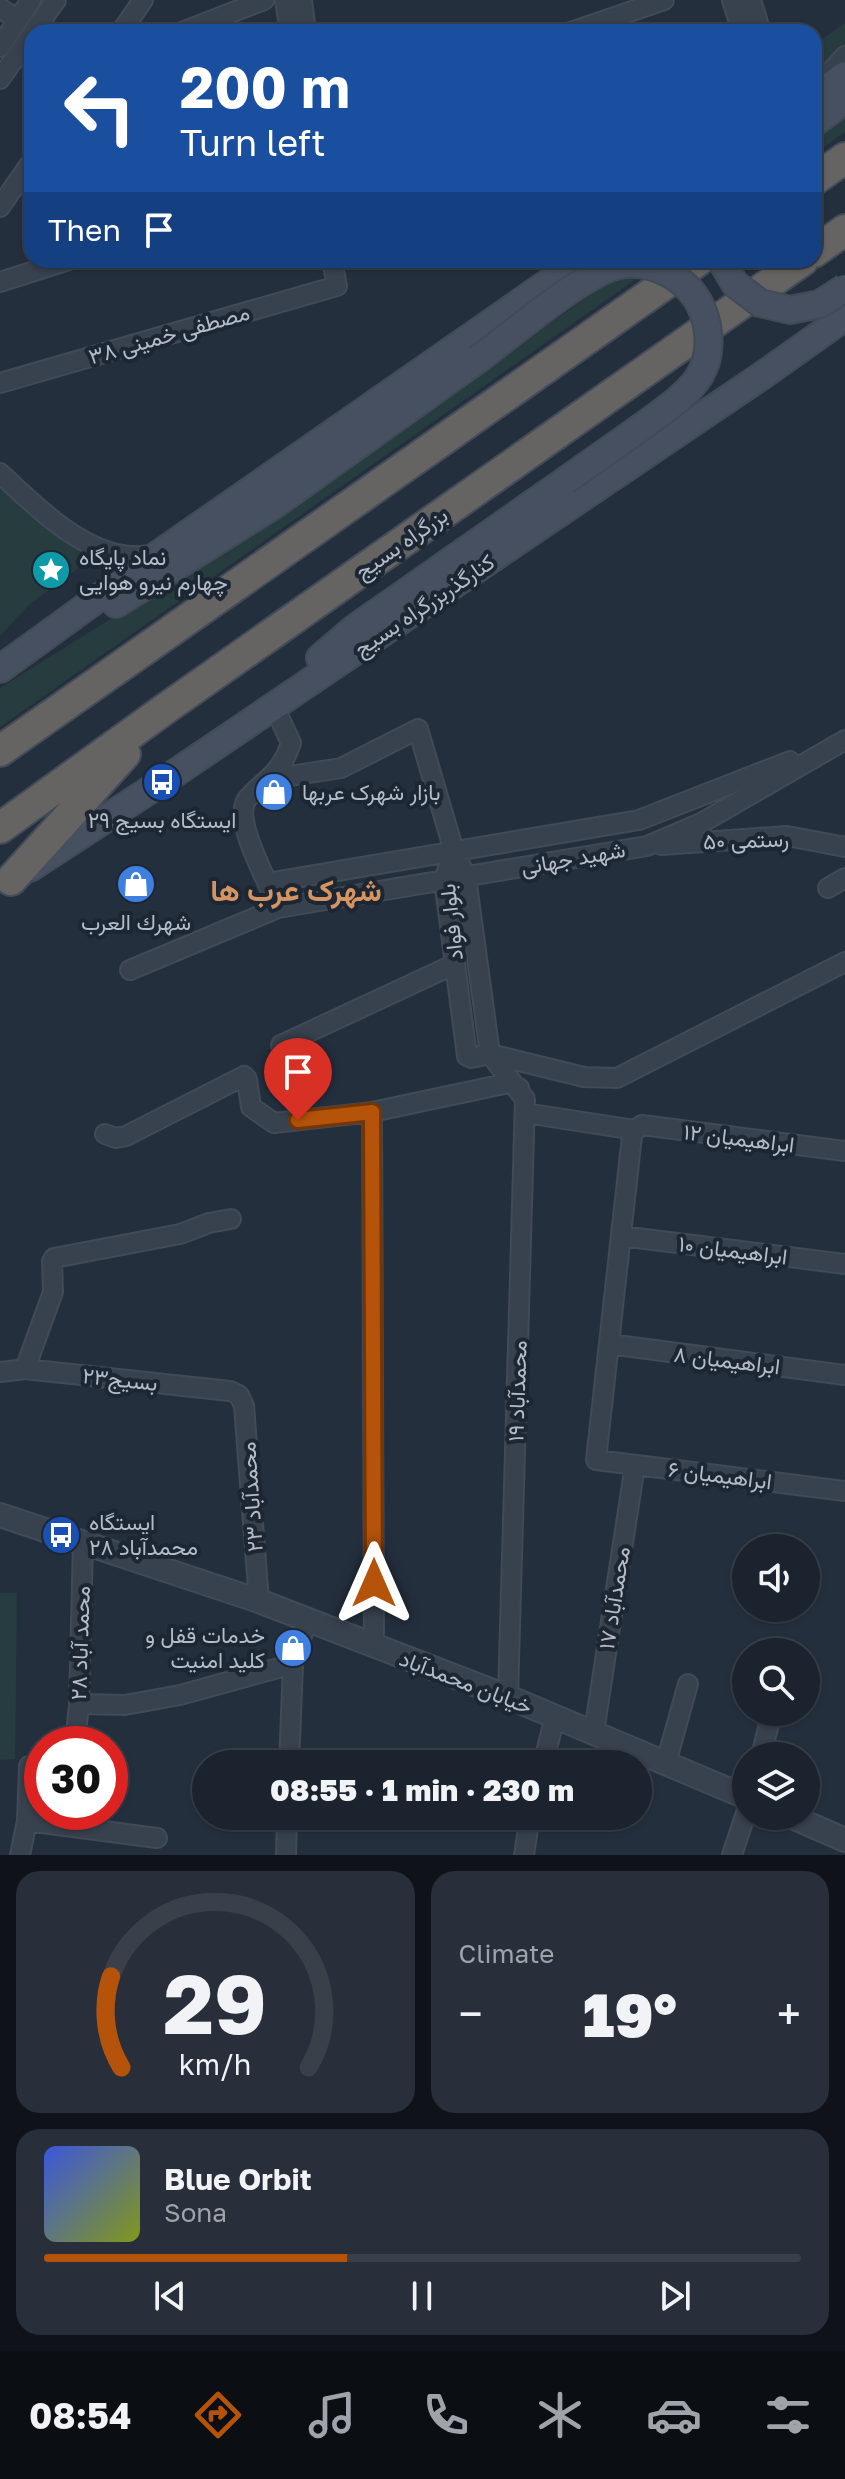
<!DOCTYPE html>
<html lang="en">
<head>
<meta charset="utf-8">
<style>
	body { margin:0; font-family:"Golos Text",Vazirmatn,sans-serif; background:#282f3a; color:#f1f3f6; height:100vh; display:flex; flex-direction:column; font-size:30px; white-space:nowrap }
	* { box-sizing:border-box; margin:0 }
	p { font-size:26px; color:#a0a4aa }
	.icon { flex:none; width:44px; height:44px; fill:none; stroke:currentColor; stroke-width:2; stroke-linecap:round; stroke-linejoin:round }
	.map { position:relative; height:1855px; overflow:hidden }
	.sheet { display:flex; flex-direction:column; gap:16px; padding:16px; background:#0f1319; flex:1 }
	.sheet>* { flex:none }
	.banner { position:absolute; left:24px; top:24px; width:798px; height:244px; border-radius:24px; box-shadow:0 2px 6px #0004,0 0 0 2px #39404a; background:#1a4fa0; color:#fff; overflow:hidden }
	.buttons { position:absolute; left:732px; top:1534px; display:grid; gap:16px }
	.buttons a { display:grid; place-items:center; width:88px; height:88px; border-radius:50%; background:#1b232e; box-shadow:0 2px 6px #0004,0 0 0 2px #39404a; font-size:40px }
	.speed { position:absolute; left:24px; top:1726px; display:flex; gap:16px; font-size:40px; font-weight:700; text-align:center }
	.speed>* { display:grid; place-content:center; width:104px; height:104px; border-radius:50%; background:#1b232e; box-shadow:0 2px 6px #0004,0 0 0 2px #39404a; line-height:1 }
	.speed .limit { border:12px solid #d22; background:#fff; color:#111 }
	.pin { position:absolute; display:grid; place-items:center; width:68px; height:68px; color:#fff; margin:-82px -34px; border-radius:50% 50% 50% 0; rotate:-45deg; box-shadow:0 0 8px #0007 }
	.pin .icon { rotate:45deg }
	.me { position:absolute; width:88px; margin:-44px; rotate:0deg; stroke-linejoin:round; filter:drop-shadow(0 0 6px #0008) }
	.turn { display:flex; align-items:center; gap:28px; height:168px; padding:0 24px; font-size:36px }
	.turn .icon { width:104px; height:104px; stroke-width:2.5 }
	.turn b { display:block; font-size:56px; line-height:68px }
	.then { display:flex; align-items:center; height:76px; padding:0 24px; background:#0003; gap:16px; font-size:30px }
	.big { font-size:60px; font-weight:800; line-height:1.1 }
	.sheet .widget { flex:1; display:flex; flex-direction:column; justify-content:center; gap:12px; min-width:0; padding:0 28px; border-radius:24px; background:#282f3a }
	.sheet .dial { align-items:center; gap:0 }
	.dial svg { height:208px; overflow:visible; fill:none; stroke:#39404a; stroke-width:7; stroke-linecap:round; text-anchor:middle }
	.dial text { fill:#f1f3f6; stroke:none }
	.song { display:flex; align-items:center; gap:24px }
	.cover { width:96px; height:96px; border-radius:12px; background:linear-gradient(135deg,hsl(230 70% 55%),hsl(70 70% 35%)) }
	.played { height:8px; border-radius:4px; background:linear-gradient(90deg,#b45309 40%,#39404a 40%) }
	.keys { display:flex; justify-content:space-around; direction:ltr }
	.heat { display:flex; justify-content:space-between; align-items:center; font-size:44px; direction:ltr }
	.sheet .tiles { flex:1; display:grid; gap:16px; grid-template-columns:1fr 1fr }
	.widget:last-child { grid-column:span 2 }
	.trip { position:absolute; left:192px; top:1750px; width:460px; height:80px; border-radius:40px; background:#1b232e; box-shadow:0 2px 6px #0004,0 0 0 2px #39404a; font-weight:800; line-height:80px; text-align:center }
	.dock { display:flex; height:128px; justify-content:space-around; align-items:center; background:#0b0e12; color:#a0a4aa }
	.dock .icon { width:56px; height:56px }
	.dock .selected { color:#b45309 }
	.dock b { font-size:36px; color:#f1f3f6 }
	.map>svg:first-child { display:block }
</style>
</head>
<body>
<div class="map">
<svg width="845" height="1855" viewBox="0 0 845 1855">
	<rect width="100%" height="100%" fill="#242f3e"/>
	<!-- green -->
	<path fill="#263c3f" d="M845,23V66L814,88V45Z
		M845,118V132L814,154V140Z
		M641,260H663L0,727V688L245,535Z
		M0,484L44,525L93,557L30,604L0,636Z
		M0,1593H17L15,1759L0,1760Z"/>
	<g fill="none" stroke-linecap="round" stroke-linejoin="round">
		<!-- minor casing -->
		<g stroke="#414a57" stroke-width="22">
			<path id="minor" d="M285,0L290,32
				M302,0L306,32
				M732,0L742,32
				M751,0L761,32
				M0,8L18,20
				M33,32L56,0
				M121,32L143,0
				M182,32L264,0
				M571,32L664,0
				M0,47L31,0
				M0,79L32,34
				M822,81L845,56
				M0,207L32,161
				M0,282L69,260
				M0,383L337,286L332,260
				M0,473C34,505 81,553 131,556C139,557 148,555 156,554
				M271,779L341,768L418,729L454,851L466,877L490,1054
				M661,845L787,836L845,847
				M454,851L444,880L467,1056L471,1058L490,1054L584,1077L617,1078L845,962
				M267,883L639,820L790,761
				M828,888L845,878
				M271,891C262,870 231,814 249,797C269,776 281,773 291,743L274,706
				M130,970L278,908L647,846L703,822L845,740
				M281,1045L455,964
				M490,1054L525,1099L508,1697
				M372,1112L374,1646
				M525,1113L635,1130L642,1125L845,1151
				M635,1130L632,1136L596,1460L845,1491
				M105,1134L116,1138L126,1136L244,1076L247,1079L251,1107L274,1123L372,1112L509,1083L519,1088
				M621,1236L845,1264
				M609,1344L845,1375
				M25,1369L53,1292L52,1261L54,1258L180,1234L209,1223L231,1219
				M0,1372L25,1369L230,1391L239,1395L244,1406L259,1601
				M79,1704L125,1705L180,1695L293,1664
				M594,1732L635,1465
				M75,1744L79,1704L83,1542
				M761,1756L772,1712
				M666,1763L688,1684
				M289,1764L293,1664L307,1620
				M543,1764L555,1717
				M27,1821L157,1838
				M20,1855L27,1821L29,1766L42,1763
				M286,1855L287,1816
				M524,1855L530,1816
				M732,1855L746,1813"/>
		</g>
		<!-- tertiary casing -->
		<g stroke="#414a57" stroke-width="26">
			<path id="tertiary" d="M0,1515L259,1601L508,1697L746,1797
				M790,1816L845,1840"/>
		</g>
		<!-- secondary casing -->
		<g stroke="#414a57" stroke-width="30">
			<path id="secondary" d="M814,97L845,75
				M814,123L845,100
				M116,604L274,505L477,360
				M320,658L355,628L565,481
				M0,669L159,554L581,260
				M30,868L162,782L763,375L845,317"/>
		</g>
		<!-- trunk casing -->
		<g stroke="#434c59" stroke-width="34">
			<path id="trunk" d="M814,180L845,158
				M814,252L845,230
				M0,751L699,260
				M0,828L165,709L803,260
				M11,880L125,754"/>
		</g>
		<!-- minor -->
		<use href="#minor" stroke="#38414e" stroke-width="18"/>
		<!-- tertiary -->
		<use href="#tertiary" stroke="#38414e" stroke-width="22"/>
		<!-- secondary -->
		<use href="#secondary" stroke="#465061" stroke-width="26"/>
		<!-- trunk -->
		<use href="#trunk" stroke="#656462" stroke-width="30"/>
		<!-- secondary-bridge casing -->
		<g stroke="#414a57" stroke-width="30" stroke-linecap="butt">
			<path id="secondary-bridge" d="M721,260L735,284L760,303L790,310L820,304L845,288
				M477,360C509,337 584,272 619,265C643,260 669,270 686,286C710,309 717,353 696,381C681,400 660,413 640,428C615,446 590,463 565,481"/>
		</g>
		<!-- secondary-bridge -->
		<use href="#secondary-bridge" stroke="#465061" stroke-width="26"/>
	</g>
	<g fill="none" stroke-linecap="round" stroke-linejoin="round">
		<!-- route casing -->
		<g stroke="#753606" stroke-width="20">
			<path id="route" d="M298,1120L372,1112L374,1583"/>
		</g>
		<!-- route -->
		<use href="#route" stroke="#b45309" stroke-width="14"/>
	</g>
	<!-- icons -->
	<defs>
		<g id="sight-disc" transform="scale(2)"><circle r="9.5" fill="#0f9aa8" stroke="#1d2633"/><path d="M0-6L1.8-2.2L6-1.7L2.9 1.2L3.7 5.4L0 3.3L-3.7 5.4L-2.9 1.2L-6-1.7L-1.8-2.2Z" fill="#fff"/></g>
		<g id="bus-disc" transform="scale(2)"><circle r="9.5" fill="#1a4fb4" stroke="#1d2633"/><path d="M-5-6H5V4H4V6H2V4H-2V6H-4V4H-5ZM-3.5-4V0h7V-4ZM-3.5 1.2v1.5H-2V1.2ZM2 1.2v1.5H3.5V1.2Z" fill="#fff"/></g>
		<g id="shop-disc" transform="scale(2)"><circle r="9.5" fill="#3f7fe0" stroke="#1d2633"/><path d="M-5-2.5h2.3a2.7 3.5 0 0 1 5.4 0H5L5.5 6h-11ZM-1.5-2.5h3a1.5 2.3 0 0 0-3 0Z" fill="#fff"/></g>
	</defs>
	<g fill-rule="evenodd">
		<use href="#sight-disc" x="51" y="570"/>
		<use href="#bus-disc" x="162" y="782"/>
		<use href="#shop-disc" x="274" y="792"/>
		<use href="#shop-disc" x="136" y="884"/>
		<use href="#bus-disc" x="61" y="1535"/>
		<use href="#shop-disc" x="293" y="1648"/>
	</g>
	<g text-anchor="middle" stroke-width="8" stroke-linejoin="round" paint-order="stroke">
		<!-- street labels -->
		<g font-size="22" fill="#b4bcc9" stroke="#1d2633">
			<text transform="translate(169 334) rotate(-16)" y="8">مصطفی خمینی ۳۸</text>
			<text transform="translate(401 543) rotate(-35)" y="8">بزرگراه بسیج</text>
			<text transform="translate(424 605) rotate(-34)" y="8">کنارگذربزرگراه بسیج</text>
			<text transform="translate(746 840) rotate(-2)" y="8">رستمی ۵۰</text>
			<text transform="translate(573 858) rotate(-10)" y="8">شهید جهانی</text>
			<text transform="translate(451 922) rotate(-96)" y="8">بلوار فواد</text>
			<text transform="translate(739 1138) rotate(7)" y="8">ابراهیمیان ۱۲</text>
			<text transform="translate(733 1250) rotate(7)" y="8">ابراهیمیان ۱۰</text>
			<text transform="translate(727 1360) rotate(7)" y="8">ابراهیمیان ۸</text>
			<text transform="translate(120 1379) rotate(6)" y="8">بسیج۲۳</text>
			<text transform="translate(517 1391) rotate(-88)" y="8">محمدآباد ۱۹</text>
			<text transform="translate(720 1475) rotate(7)" y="8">ابراهیمیان ۶</text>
			<text transform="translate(251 1497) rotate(-94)" y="8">محمدآباد ۲۳</text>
			<text transform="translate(614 1598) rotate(-81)" y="8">محمدآباد ۱۷</text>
			<text transform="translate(80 1643) rotate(-88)" y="8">محمد آباد ۲۸</text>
			<text transform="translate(466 1682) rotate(21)" y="8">خیابان محمدآباد</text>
		</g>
		<!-- poi labels -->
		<g font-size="22" fill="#b4bcc9" stroke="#1d2633" text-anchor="start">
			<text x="79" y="565">نماد پایگاه<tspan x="79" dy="25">چهارم نیرو هوایی</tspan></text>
			<text x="302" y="800">بازار شهرک عربها</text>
			<text x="162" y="828" text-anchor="middle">ایستگاه بسیج ۲۹</text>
			<text x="136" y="930" text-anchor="middle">شهرك العرب</text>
			<text x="89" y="1530">ایستگاه<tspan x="89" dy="25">محمدآباد ۲۸</tspan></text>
			<text x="265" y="1643" text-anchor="end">خدمات قفل و<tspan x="265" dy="25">کلید امنیت</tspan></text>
		</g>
		<!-- district labels -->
		<g font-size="30" font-weight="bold" fill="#d59563" stroke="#1d2633">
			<text x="296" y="901">شهرک عرب ها</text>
		</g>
	</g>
</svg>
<div class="buttons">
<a><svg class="icon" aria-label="sound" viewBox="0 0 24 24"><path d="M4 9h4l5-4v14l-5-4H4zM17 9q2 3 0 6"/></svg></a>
<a><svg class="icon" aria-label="search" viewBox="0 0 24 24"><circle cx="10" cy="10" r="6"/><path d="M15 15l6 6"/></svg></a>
<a><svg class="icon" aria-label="layers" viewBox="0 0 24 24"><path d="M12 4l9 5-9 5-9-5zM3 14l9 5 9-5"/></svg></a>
</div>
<div class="speed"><div class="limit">30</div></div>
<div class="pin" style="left:298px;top:1120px;background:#d93025"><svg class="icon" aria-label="arrive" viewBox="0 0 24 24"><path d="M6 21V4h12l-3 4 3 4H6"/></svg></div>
<svg class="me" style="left:374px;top:1583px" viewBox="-20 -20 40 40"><path d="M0-17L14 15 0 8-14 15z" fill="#b45309" stroke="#fff" stroke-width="4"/></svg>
<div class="trip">08:55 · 1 min · 230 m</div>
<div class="banner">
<div class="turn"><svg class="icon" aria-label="left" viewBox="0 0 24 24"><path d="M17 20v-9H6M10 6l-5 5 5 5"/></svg><div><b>200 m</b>Turn left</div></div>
<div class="then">Then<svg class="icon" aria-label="arrive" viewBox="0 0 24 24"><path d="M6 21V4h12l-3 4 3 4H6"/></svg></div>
</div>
</div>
<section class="sheet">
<div class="tiles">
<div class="widget dial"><svg viewBox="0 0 100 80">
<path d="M14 69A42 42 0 1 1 86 69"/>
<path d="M14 69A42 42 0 0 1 10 34" stroke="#b45309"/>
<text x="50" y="56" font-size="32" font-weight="700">29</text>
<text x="50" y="72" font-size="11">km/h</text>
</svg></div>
<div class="widget"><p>Climate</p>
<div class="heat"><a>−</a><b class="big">19°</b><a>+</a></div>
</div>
<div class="widget">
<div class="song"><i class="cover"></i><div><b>Blue Orbit</b><p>Sona</p></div></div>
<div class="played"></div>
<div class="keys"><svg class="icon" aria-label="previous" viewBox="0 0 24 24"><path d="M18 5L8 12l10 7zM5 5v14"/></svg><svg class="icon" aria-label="pause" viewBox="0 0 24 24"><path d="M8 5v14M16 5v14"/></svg><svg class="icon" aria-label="next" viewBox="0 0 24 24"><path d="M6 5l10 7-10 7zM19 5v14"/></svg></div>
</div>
</div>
</section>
<nav class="dock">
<b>08:54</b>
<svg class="icon selected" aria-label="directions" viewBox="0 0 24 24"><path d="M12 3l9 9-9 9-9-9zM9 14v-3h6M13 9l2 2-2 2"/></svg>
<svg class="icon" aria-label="music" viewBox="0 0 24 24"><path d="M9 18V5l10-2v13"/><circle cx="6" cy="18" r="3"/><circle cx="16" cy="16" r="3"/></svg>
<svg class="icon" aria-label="phone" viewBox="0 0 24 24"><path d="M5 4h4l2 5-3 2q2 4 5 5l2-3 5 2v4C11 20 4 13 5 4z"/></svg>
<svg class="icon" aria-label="climate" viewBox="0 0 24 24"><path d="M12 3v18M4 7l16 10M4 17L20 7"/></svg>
<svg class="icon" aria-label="car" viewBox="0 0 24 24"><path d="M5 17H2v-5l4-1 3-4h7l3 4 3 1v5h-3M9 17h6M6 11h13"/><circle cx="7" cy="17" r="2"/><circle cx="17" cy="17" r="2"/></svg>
<svg class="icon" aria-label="filters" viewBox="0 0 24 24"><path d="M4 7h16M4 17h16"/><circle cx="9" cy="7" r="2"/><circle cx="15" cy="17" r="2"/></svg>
</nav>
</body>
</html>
